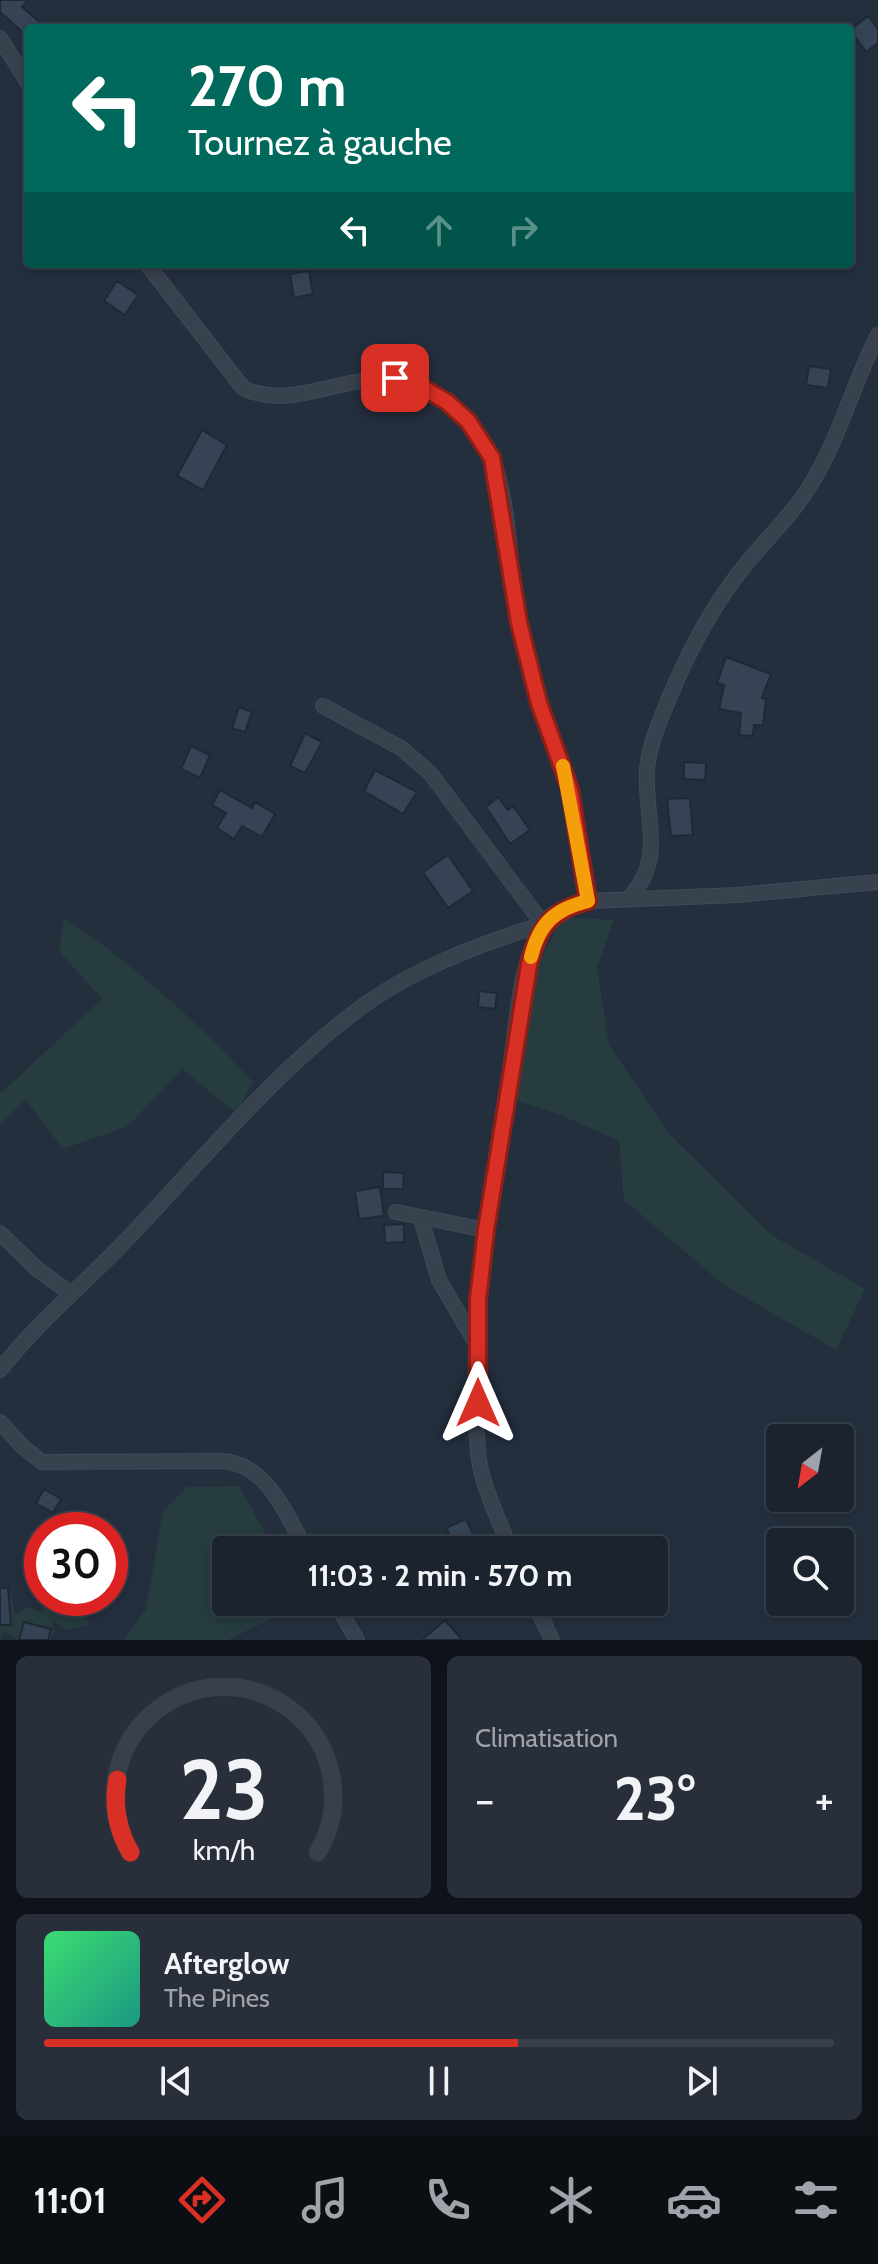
<!DOCTYPE html>
<html lang="fr">
<head>
<meta charset="utf-8">
<style>
	body { margin:0; font-family:Cabin,sans-serif; background:#282f3a; color:#f1f3f6; height:100vh; display:flex; flex-direction:column; font-size:30px; white-space:nowrap }
	* { box-sizing:border-box; margin:0 }
	p { font-size:26px; color:#a0a4aa }
	.icon { flex:none; width:44px; height:44px; fill:none; stroke:currentColor; stroke-width:2; stroke-linecap:round; stroke-linejoin:round }
	.map { position:relative; height:1640px; overflow:hidden }
	.drawer { display:flex; flex-direction:column; gap:16px; padding:16px; background:#0f1319; flex:1 }
	.drawer>* { flex:none }
	.hud { position:absolute; left:24px; top:24px; width:830px; height:244px; border-radius:8px; box-shadow:0 4px 12px #0003,0 0 0 2px #39404a; background:#00695c; color:#fff; overflow:hidden }
	.needle { width:52px; rotate:211deg }
	.controls { position:absolute; left:766px; top:1424px; display:grid; gap:16px }
	.controls a { display:grid; place-items:center; width:88px; height:88px; border-radius:8px; background:#1b232e; box-shadow:0 4px 12px #0003,0 0 0 2px #39404a; font-size:40px }
	.speed { position:absolute; left:24px; top:1512px; display:flex; gap:16px; font-size:40px; font-weight:700; text-align:center }
	.speed>* { display:grid; place-content:center; width:104px; height:104px; border-radius:50%; background:#1b232e; box-shadow:0 4px 12px #0003,0 0 0 2px #39404a; line-height:1 }
	.speed .limit { border:12px solid #d22; background:#fff; color:#111 }
	.pin { position:absolute; display:grid; place-items:center; width:68px; height:68px; color:#fff; margin:-34px; border-radius:16px; box-shadow:0 4px 12px #0006 }
	.me { position:absolute; width:88px; margin:-44px; rotate:0deg; stroke-linejoin:round; filter:drop-shadow(0 0 6px #0008) }
	.turn { display:flex; align-items:center; gap:28px; height:168px; padding:0 32px; font-size:36px }
	.turn .icon { width:104px; height:104px; stroke-width:2.5 }
	.turn b { display:block; font-size:56px; line-height:68px }
	.lanes { display:flex; align-items:center; height:76px; padding:0 32px; background:#0003; justify-content:center; gap:40px; direction:ltr }
	.lanes .off { opacity:.35 }
	.big { font-size:60px; font-weight:700; line-height:1.1 }
	.drawer .tile { flex:1; display:flex; flex-direction:column; justify-content:center; gap:12px; min-width:0; padding:0 28px; border-radius:12px; background:#282f3a }
	.drawer .dial { align-items:center; gap:0 }
	.dial svg { height:208px; overflow:visible; fill:none; stroke:#39404a; stroke-width:7; stroke-linecap:round; text-anchor:middle }
	.dial text { fill:#f1f3f6; stroke:none }
	.song { display:flex; align-items:center; gap:24px }
	.cover { width:96px; height:96px; border-radius:12px; background:linear-gradient(135deg,hsl(140 70% 55%),hsl(170 70% 35%)) }
	.played { height:8px; border-radius:4px; background:linear-gradient(90deg,#d93025 60%,#39404a 60%) }
	.keys { display:flex; justify-content:space-around; direction:ltr }
	.heat { display:flex; justify-content:space-between; align-items:center; font-size:44px; direction:ltr }
	.drawer .tiles { flex:1; display:grid; gap:16px; grid-template-columns:1fr 1fr }
	.tile:last-child { grid-column:span 2 }
	.trip { position:absolute; left:212px; top:1536px; width:456px; height:80px; border-radius:8px; background:#1b232e; box-shadow:0 4px 12px #0003,0 0 0 2px #39404a; font-weight:700; line-height:80px; text-align:center }
	.tab-bar { display:flex; height:128px; justify-content:space-around; align-items:center; background:#0b0e12; color:#a0a4aa }
	.tab-bar .icon { width:56px; height:56px }
	.tab-bar .active { color:#d93025 }
	.tab-bar b { font-size:36px; color:#f1f3f6 }
	.map>svg:first-child { display:block }
</style>
</head>
<body>
<div class="map">
<svg width="878" height="1640" viewBox="0 0 878 1640">
	<rect width="100%" height="100%" fill="#242f3e"/>
	<!-- green -->
	<path fill="#263c3f" d="M562,917L614,920L597,967L609,1045L670,1135L773,1236L865,1289L836,1350L724,1285L624,1200L619,1141L556,1113L506,1098L525,990Z
		M64,918C130,960 200,1025 253,1082L236,1113L182,1069L128,1126L63,1149L25,1099L0,1124V1094L102,999L59,951Z
		M239,1486L275,1550H226V1602H306L228,1640H124L146,1609L163,1511L187,1487Z
		M11,1594L15,1615L27,1607L42,1613L38,1595L42,1594V1598H72L83,1605L89,1625L68,1630L52,1620L54,1632L49,1640H17L3,1631L0,1640L2,1596Z"/>
	<!-- building -->
	<path fill="#364354" stroke="#1f2835" stroke-width="2" d="M0,0H28L22,7L46,28H28V37L0,12Z
		M868,16L878,29V43L866,52L850,30Z
		M309,271L313,294L294,298L290,274Z
		M117,281L138,295L125,315L104,301Z
		M809,366L831,369L828,388L806,385Z
		M202,430L227,445L203,490L177,476Z
		M726,657L771,674L762,698L766,699L763,725H754L753,736L739,735L741,713L719,709L724,685L717,683Z
		M239,707L252,712L245,732L232,728Z
		M305,733L322,742L305,773L290,766Z
		M191,746L210,755L200,778L181,769Z
		M684,762L706,763L705,780L684,779Z
		M375,770L417,792L403,814L364,791Z
		M220,790L252,808L255,802L275,814L262,837L242,826L234,839L217,828L226,813L212,805Z
		M498,797L508,810L513,806L530,830L510,844L486,807Z
		M690,798L693,835L671,836L667,799Z
		M448,855L473,891L448,908L423,872Z
		M479,991L497,993L495,1009L478,1007Z
		M383,1172L404,1173L403,1189H383Z
		M380,1187L384,1216L359,1219L355,1191Z
		M404,1224V1242L385,1243L384,1225Z
		M44,1489L61,1499L53,1513L36,1503Z
		M466,1519L480,1550H457L446,1528Z
		M0,1588H8L11,1625H0Z
		M445,1620L462,1640H422Z
		M24,1622L51,1629L48,1640H19Z"/>
	<g fill="none" stroke-linecap="round" stroke-linejoin="round">
		<!-- minor casing -->
		<g stroke="#414a57" stroke-width="16">
			<path id="minor" d="M0,38L28,83
				M147,264L243,388C299,415 362,360 420,386C450,399 480,428 492,458C512,510 508,571 519,625C525,651 530,677 538,702C548,731 562,758 569,788C578,825 583,864 588,901
				M630,897C666,858 644,817 647,770C648,752 654,735 661,718C680,669 704,620 735,578C759,545 790,519 811,484C840,437 853,384 878,335
				M396,1212L486,1230
				M421,1219L439,1280L478,1347
				M0,1233L37,1269L70,1293
				M0,1370C39,1320 88,1281 131,1235C203,1159 272,1075 356,1011C410,970 478,945 543,924L430,773L401,748L323,706
				M0,1422L23,1447L42,1462L221,1461C267,1463 286,1514 306,1550
				M511,1550C499,1520 481,1485 478,1452C467,1323 491,1190 511,1063C517,1020 520,965 541,927C551,910 571,906 588,901L738,895L878,882
				M335,1602L357,1640
				M534,1602L552,1640"/>
		</g>
		<!-- minor -->
		<use href="#minor" stroke="#38414e" stroke-width="14"/>
	</g>
	<g fill="none" stroke-linecap="round" stroke-linejoin="round">
		<!-- route casing -->
		<g stroke="#8d1f18" stroke-width="20">
			<path id="route" d="M395,378L420,386L447,402L468,421L492,458L519,623L539,703L570,789L588,901C550,911 538,928 529,965L486,1230L478,1300V1403"/>
		</g>
		<!-- route -->
		<use href="#route" stroke="#d93025" stroke-width="14"/>
		<!-- slow -->
		<path stroke="#f59e0b" stroke-width="14" d="M531,957C539,923 555,909 588,901L563,766"/>
	</g>
</svg>
<div class="controls">
<a><svg class="needle" viewBox="-14 -14 28 28"><path d="M0-13l5 13h-10z" fill="#e53935"/><path d="M0 13l5-13h-10z" fill="#a0a4aa"/></svg></a>
<a><svg class="icon" aria-label="search" viewBox="0 0 24 24"><circle cx="10" cy="10" r="6"/><path d="M15 15l6 6"/></svg></a>
</div>
<div class="speed"><div class="limit">30</div></div>
<div class="pin" style="left:395px;top:378px;background:#d93025"><svg class="icon" aria-label="arrive" viewBox="0 0 24 24"><path d="M6 21V4h12l-3 4 3 4H6"/></svg></div>
<svg class="me" style="left:478px;top:1403px" viewBox="-20 -20 40 40"><path d="M0-17L14 15 0 8-14 15z" fill="#d93025" stroke="#fff" stroke-width="4"/></svg>
<div class="trip">11:03 · 2 min · 570 m</div>
<div class="hud">
<div class="turn"><svg class="icon" aria-label="left" viewBox="0 0 24 24"><path d="M17 20v-9H6M10 6l-5 5 5 5"/></svg><div><b>270 m</b>Tournez à gauche</div></div>
<div class="lanes"><svg class="icon" aria-label="left" viewBox="0 0 24 24"><path d="M17 20v-9H6M10 6l-5 5 5 5"/></svg><svg class="icon off" aria-label="ahead" viewBox="0 0 24 24"><path d="M12 20V5M6 11l6-6 6 6"/></svg><svg class="icon off" aria-label="right" viewBox="0 0 24 24"><path d="M7 20v-9h11M14 6l5 5-5 5"/></svg></div>
</div>
</div>
<section class="drawer">
<div class="tiles">
<div class="tile dial"><svg viewBox="0 0 100 80">
<path d="M14 69A42 42 0 1 1 86 69"/>
<path d="M14 69A42 42 0 0 1 9 41" stroke="#d93025"/>
<text x="50" y="56" font-size="32" font-weight="700">23</text>
<text x="50" y="72" font-size="11">km/h</text>
</svg></div>
<div class="tile"><p>Climatisation</p>
<div class="heat"><a>−</a><b class="big">23°</b><a>+</a></div>
</div>
<div class="tile">
<div class="song"><i class="cover"></i><div><b>Afterglow</b><p>The Pines</p></div></div>
<div class="played"></div>
<div class="keys"><svg class="icon" aria-label="previous" viewBox="0 0 24 24"><path d="M18 5L8 12l10 7zM5 5v14"/></svg><svg class="icon" aria-label="pause" viewBox="0 0 24 24"><path d="M8 5v14M16 5v14"/></svg><svg class="icon" aria-label="next" viewBox="0 0 24 24"><path d="M6 5l10 7-10 7zM19 5v14"/></svg></div>
</div>
</div>
</section>
<nav class="tab-bar">
<b>11:01</b>
<svg class="icon active" aria-label="directions" viewBox="0 0 24 24"><path d="M12 3l9 9-9 9-9-9zM9 14v-3h6M13 9l2 2-2 2"/></svg>
<svg class="icon" aria-label="music" viewBox="0 0 24 24"><path d="M9 18V5l10-2v13"/><circle cx="6" cy="18" r="3"/><circle cx="16" cy="16" r="3"/></svg>
<svg class="icon" aria-label="phone" viewBox="0 0 24 24"><path d="M5 4h4l2 5-3 2q2 4 5 5l2-3 5 2v4C11 20 4 13 5 4z"/></svg>
<svg class="icon" aria-label="climate" viewBox="0 0 24 24"><path d="M12 3v18M4 7l16 10M4 17L20 7"/></svg>
<svg class="icon" aria-label="car" viewBox="0 0 24 24"><path d="M5 17H2v-5l4-1 3-4h7l3 4 3 1v5h-3M9 17h6M6 11h13"/><circle cx="7" cy="17" r="2"/><circle cx="17" cy="17" r="2"/></svg>
<svg class="icon" aria-label="filters" viewBox="0 0 24 24"><path d="M4 7h16M4 17h16"/><circle cx="9" cy="7" r="2"/><circle cx="15" cy="17" r="2"/></svg>
</nav>
</body>
</html>
